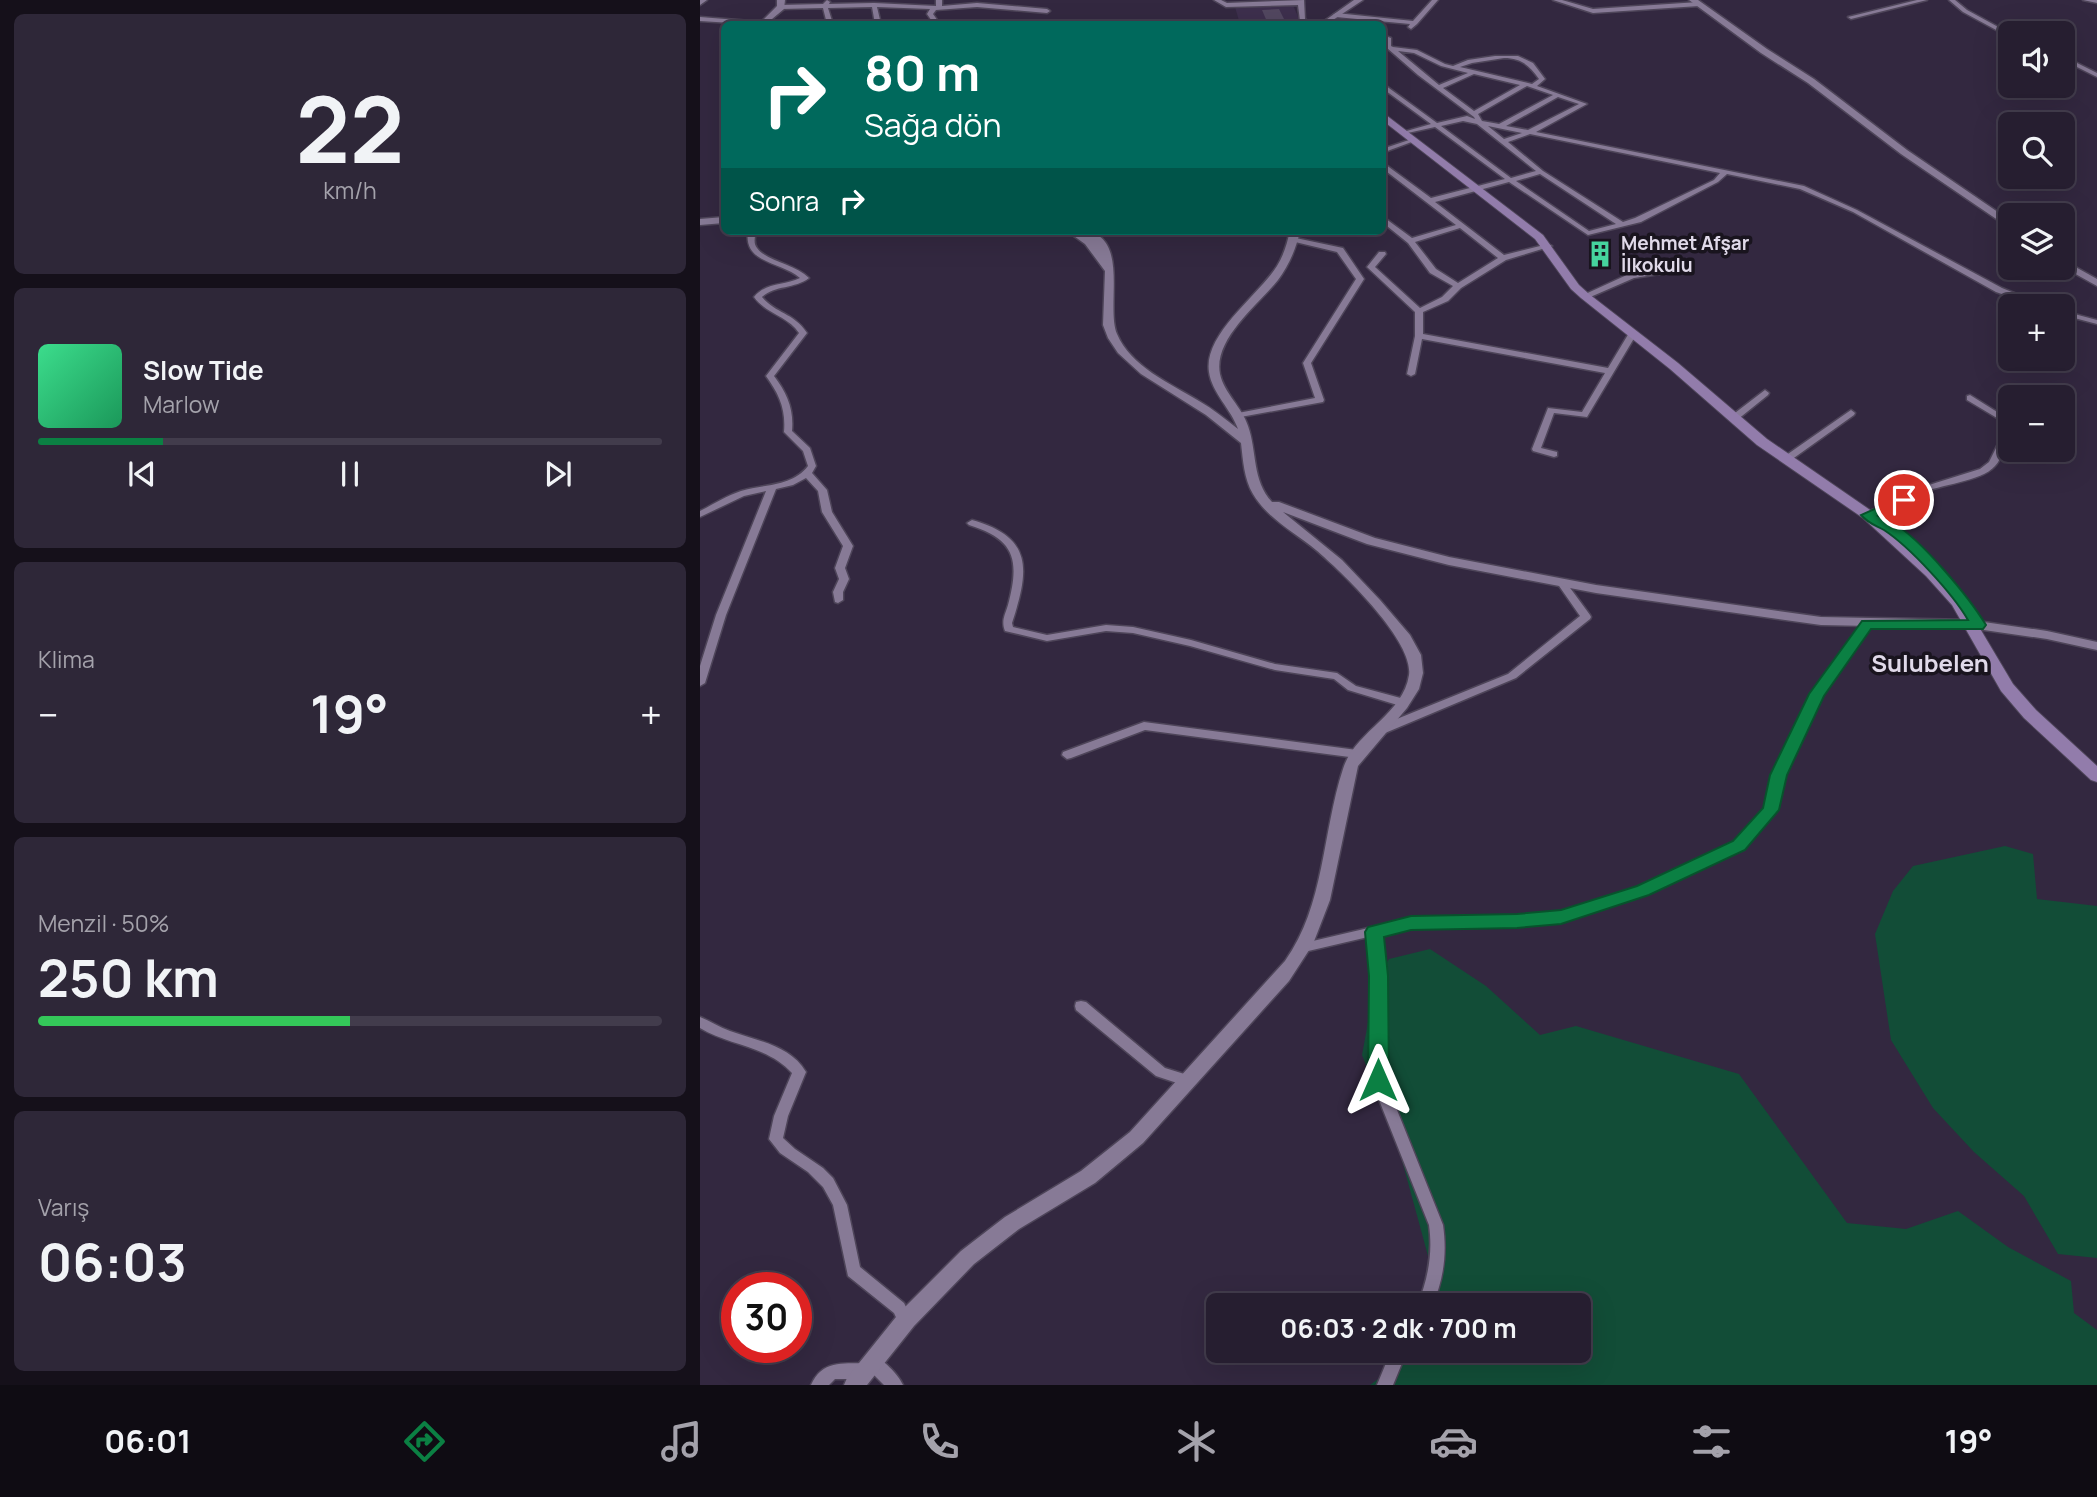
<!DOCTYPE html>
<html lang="tr">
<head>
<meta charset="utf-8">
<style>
	body { margin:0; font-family:Manrope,sans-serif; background:#2e2738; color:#f1f3f6; height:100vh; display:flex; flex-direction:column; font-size:26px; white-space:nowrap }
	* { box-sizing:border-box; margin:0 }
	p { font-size:23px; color:#a4a2ab }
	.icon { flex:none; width:38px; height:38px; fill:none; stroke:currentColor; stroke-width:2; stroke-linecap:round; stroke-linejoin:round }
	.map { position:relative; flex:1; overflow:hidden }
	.panel { display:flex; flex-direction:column; gap:14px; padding:14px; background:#15101a; width:700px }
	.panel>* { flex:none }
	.banner { position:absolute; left:21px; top:21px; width:665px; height:214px; border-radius:10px; box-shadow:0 7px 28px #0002,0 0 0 2px #423c4c; background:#00695c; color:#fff; overflow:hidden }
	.tools { position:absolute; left:1298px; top:21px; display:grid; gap:14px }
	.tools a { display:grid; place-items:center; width:77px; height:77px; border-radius:10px; background:#261e30; box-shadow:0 7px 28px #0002,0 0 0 2px #423c4c; font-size:35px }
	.speed { position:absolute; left:21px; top:1272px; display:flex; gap:14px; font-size:35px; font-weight:700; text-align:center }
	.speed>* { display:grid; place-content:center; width:91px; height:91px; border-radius:50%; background:#261e30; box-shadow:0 7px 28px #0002,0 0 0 2px #423c4c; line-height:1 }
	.speed .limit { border:10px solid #d22; background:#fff; color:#111 }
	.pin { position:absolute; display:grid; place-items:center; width:60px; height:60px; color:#fff; margin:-30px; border:4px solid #fff; border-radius:50%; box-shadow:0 2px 7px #0007 }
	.me { position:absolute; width:77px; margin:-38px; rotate:0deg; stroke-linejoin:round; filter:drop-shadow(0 0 5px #0008) }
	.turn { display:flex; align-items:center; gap:24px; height:147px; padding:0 28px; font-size:32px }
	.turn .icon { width:91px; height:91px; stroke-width:2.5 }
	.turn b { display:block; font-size:49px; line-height:60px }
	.then { display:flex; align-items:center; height:66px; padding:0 28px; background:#0003; gap:14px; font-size:26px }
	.big { font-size:52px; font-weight:700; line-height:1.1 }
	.panel .widget { flex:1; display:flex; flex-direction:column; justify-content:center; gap:10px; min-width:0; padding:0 24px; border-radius:10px; background:#2e2738 }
	.panel .dial { align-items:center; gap:0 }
	.dial b { font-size:91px; line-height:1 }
	.song { display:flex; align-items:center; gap:21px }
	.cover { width:84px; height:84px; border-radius:10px; background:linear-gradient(135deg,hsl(150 70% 55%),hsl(150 70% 35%)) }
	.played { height:7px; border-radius:4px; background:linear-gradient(90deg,#0b8043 20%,#423c4c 20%) }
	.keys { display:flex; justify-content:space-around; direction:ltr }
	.heat { display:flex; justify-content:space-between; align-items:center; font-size:38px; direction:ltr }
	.charge { height:10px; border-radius:5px; background:linear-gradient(90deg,#34c759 50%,#423c4c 0) }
	.trip { position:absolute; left:506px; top:1293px; width:385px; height:70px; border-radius:10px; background:#261e30; box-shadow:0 7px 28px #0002,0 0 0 2px #423c4c; font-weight:700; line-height:70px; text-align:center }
	.tabs { display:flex; height:112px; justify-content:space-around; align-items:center; background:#0f0c13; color:#a4a2ab }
	.tabs .icon { width:49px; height:49px }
	.tabs .on { color:#0b8043 }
	.tabs b { font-size:32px; color:#f1f3f6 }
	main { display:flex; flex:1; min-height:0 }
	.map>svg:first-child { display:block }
</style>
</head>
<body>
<main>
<section class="panel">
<div class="widget dial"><b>22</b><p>km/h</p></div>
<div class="widget">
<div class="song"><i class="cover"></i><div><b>Slow Tide</b><p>Marlow</p></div></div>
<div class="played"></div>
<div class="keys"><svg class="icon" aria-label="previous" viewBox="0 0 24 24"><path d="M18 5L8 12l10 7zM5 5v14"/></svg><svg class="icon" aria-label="pause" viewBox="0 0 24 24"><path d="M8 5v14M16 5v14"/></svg><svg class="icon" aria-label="next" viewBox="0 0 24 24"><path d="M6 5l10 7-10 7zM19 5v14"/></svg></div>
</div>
<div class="widget"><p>Klima</p>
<div class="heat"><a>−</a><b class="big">19°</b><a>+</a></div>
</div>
<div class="widget"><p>Menzil · 50%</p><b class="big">250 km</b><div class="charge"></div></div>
<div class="widget"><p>Varış</p><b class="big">06:03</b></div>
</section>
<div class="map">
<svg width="1397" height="1385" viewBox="0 0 1397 1385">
	<rect width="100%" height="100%" fill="#332840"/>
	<!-- built -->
	<path fill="#3d2f4d" d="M593,5L601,24H540L535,7Z"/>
	<!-- green -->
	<path fill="#124d37" d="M1305,846L1333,854L1337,899L1397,906V1258L1358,1254L1324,1196L1274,1152L1233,1108L1191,1040L1175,934L1193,891L1213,866Z
		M730,949L786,986L840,1035L876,1026L1039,1074L1147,1223L1206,1229L1258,1211L1308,1247L1371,1281L1374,1313L1397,1330V1385H670L716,1351H878V1306L730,1305L734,1278L700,1153L662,1055L675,984L689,959Z"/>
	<!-- building -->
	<path fill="#524760" d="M579,9L586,23L568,24L562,10Z"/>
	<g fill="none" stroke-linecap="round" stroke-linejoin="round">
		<!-- minor casing -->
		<g stroke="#4e4559" stroke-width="3">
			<path id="minor" d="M0,0H7L0,5Z
				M127,0L130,2L129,4L174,3L236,6V0H242V6L277,3L347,9L350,11L347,13L277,7L236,10L233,14L240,24H234L227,14L230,9L177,7L181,24H175L172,7L128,8L133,24H127L123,8L81,9L78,7L81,5L123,4Z
				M514,0H521L527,3L604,0L605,19L612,24H606L600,21L598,5L526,7Z
				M732,0H738L717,24L711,29L708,27L710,24L636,17L633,15L636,13L713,21Z
				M853,0H862L893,9L999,2L1002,4L999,6L893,13Z
				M1217,0H1227L1151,19L1148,17Z
				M1249,0H1255L1267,10L1311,34V38L1263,12Z
				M1383,0H1397V3Z
				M0,17L63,22L66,24H48L0,21Z
				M288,21L291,23L290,24H253L256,22Z
				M682,35L691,38V46L693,47L717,50L745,64L753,66L768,60L795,56H818L833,63L845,79L837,86L887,104L836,132L1104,186L1157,210L1302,288L1346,306H1336L1296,292L1153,212L1100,189L1027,174L1018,182L941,222L888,235L809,182L735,202L804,255L848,244L852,246L806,260L761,288L748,301L723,312V334L908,368L929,333H935L936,335L887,417L854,413L841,448L857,452V456L854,457L833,451L832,449L848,408L882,412L905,373L722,339L715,374L711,376L707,374L715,336V312L667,267L679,252H685L686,254L675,267L720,308L742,297L753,286L730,273L708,243L682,222V216L712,238L756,225L682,168V162L731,198L805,179L735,127L703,134V132L731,124L682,88V83L737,123L767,116L775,119L774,117L718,75L687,48H682V44H685L686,40L682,39ZM698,51L714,53L741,66L768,73L739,85ZM804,58C821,58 829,65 839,79L832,84L760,67L772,63ZM774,74L820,85L774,111L743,88ZM827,86L853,95L799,124L782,121L778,114ZM858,97L879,104L828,130L806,126ZM763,121L777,124L836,171L811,178L741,126ZM788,126L822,133L804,139ZM830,134L1020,173L1014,180L935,218L923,222L843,171L808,142ZM840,174L916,224L889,231L816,181ZM760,228L798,258L758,283L736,269L715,242Z
				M1363,56L1397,73V77L1363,60Z
				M712,139L717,140L682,153V149Z
				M48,231H56C55,237 53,243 57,248C66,261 95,264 109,278C95,289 75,285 62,297C76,314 93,312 107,333L74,376C87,393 94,409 92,431L110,448L116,466L112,473L127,490L132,512L153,546L145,568L149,579L143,592V600L138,603L135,602L133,592L139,579L135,568L143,546L122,512L118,491L106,478L93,485L76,489L26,615L5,683L0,686V666L16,615L66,491L44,496L0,517V511C14,504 26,496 41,491C64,484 92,487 108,466L103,451L84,432C86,409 79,394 66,376L99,333C88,316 66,314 54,297C66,282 84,286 100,278C81,261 43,264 48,231Z
				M591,237L643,248L664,279L611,363L624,400L623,402L535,418V414L538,413L615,398L603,363L656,279L637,252L591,241Z
				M988,265H991V269L934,278L888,298L881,296L929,274Z
				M1363,311L1397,320V324L1363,315Z
				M1065,390L1069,393L1068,395L1037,420H1031V416Z
				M1270,395L1310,420C1311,432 1308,440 1303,451C1301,456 1299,462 1295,466C1281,482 1240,484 1219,494C1204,501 1182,518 1165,517L1163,515L1165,513L1201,498L1213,490L1280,469L1289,462L1300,440L1304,427L1302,421L1267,400V396Z
				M1151,410L1155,413L1154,415L1091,460H1085V456Z
				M272,520C334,537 329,571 312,623L313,627L347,635L406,625L433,627L491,640L575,664L637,673L656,686L708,700L709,703L704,707L648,690L634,679L575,670L490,646L433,633L406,631L347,641L305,631C301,621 305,615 308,605C320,560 315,539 269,525L267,523Z
				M862,580L865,581L890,615L891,617L890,619L816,678L685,733H677L676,730L677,727L808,674L880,616L857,583Z
				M1167,621L1172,624L1122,695L1084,775L1075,813L1043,848L947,893L861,922L817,926L711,928L680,935L685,977V1080L743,1225C747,1253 744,1279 732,1306H717C728,1279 733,1254 729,1225L671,1080L673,977L668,937L604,952L600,950L598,947L600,944L711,918L817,916L861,912L939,887L1035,842L1066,809L1072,775L1112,694L1163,622Z
				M444,722L657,750L662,754L657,758L445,730L371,758L367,759L362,755L363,752Z
				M381,1001L386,1002L465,1068L494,1077L496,1081L494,1085L489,1087L456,1076L376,1010L375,1006L376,1002Z
				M0,1017C10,1021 19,1027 30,1031C57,1041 90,1045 106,1072L88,1116L83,1138L95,1149L123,1168L133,1178L147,1205L160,1267L204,1303L214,1323L211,1328L206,1330L201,1328L194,1313L148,1276L133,1205L123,1187L108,1172L80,1153L69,1139L74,1116L92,1073C68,1046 30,1046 0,1028Z
				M691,1351H707L693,1385H677Z
				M172,1355C183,1359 198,1374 203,1385H184L172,1373L170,1376L165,1379H135L129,1385H111C122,1360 142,1364 165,1363L167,1357Z"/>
		</g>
		<!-- tertiary casing -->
		<g stroke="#4e4559" stroke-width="3">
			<path id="tertiary" d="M77,0H85L84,9L66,24H59L77,6Z
				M654,0H663L627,24H620Z
				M989,0H998L1067,49L1114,79L1207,150L1311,221V229L1201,154L1108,83L1061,53Z
				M24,217V223L0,225V219Z
				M367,231H378L383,234L380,231C432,231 405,306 417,334C430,366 471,384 499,401C513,409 525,419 538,429C531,409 512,393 509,372C503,334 559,295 577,266C584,255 587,243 590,231H600C596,249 589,265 578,280C559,304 513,339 520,374C524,393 542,407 548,426C557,451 552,481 572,502H579L675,538L749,557L896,585L1121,617L1270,620L1347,631L1397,642V650L1347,639L1270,628L1121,625L896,593L749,565L667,544L583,512L642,560L680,600L710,635L721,655L723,673L719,689L707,708L658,766L630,900L613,944L589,981L443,1143L395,1183L319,1229L274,1264L214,1326L167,1385H144L147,1378L200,1312L261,1251L305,1217L381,1171L430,1132L585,961C625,905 622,833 643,769C654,732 703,715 709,675C714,641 642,572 616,550C595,533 567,518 553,494C544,479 543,460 541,443L506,415L441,374L418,353L408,338L403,325L405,271L385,244Z
				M1363,260L1397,279V286L1363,267Z"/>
		</g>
		<!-- secondary casing -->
		<g stroke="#4e4559" stroke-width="2">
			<path id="secondary" d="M682,112L843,235L879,285L889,294L978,363L1067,439L1173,512L1236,570L1263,600L1313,684L1336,710L1397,766V782L1391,780L1324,718L1301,691L1252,605L1226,576L1163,518L1057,445L970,369L881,298L871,289L835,239L682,120Z"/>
		</g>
		<!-- minor -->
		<use href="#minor" fill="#877a96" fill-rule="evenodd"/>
		<!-- tertiary -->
		<use href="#tertiary" fill="#877a96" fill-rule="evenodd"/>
		<!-- secondary -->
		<use href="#secondary" fill="#927cab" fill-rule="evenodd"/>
	</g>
	<!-- route -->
	<path fill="#0b8043" stroke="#07532c" stroke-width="2" d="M1204,496L1209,497V503L1178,516C1183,520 1187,520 1193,523C1221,539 1269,597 1286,625L1283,629H1171L1124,696L1087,775L1079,810L1045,850L949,895L861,924L817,928L711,930L684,937L688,976L689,1080L686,1086L678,1088L671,1086L668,1080L669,976L665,932L668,927L711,916L817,914L861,910L937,886L1033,841L1063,808L1070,775L1109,694L1162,621L1268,620C1253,594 1210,547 1184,530C1175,525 1169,524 1161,515Z"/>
	<!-- icons -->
	<defs>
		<g id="building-bare" transform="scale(2.1)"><path d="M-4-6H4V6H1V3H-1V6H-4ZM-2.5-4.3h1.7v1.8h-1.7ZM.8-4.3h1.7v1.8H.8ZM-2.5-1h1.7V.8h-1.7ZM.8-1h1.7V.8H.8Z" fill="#46d49e" stroke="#19141e" stroke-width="2.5" paint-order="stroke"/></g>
	</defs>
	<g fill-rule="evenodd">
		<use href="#building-bare" x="900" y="254"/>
	</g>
	<g text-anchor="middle" stroke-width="7" stroke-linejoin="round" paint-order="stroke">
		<!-- far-poi labels -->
		<g font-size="19" font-weight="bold" fill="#e0d9e9" stroke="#19141e" text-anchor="start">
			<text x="921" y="250">Mehmet Afşar<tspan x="921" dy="22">İlkokulu</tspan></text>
		</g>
		<!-- neighbourhood labels -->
		<g font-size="24" font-weight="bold" fill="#e0d9e9" stroke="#19141e">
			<text x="1230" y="672">Sulubelen</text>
		</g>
	</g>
</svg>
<div class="tools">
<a><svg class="icon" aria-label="sound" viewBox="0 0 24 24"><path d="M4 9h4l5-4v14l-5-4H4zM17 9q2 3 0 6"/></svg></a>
<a><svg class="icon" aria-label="search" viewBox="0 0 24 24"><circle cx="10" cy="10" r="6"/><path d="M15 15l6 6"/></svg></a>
<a><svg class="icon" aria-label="layers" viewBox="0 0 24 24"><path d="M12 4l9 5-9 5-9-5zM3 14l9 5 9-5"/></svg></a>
<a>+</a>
<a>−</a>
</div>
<div class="speed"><div class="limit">30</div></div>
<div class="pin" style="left:1204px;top:500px;background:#d93025"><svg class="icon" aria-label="arrive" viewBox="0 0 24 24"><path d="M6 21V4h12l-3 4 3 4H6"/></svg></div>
<svg class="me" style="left:678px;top:1080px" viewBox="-20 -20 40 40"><path d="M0-17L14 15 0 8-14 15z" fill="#0b8043" stroke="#fff" stroke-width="4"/></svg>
<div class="trip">06:03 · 2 dk · 700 m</div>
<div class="banner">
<div class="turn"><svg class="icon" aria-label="right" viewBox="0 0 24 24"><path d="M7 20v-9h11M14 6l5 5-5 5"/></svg><div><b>80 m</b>Sağa dön</div></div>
<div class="then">Sonra<svg class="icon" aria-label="right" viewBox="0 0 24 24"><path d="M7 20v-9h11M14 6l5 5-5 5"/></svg></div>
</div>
</div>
</main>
<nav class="tabs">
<b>06:01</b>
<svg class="icon on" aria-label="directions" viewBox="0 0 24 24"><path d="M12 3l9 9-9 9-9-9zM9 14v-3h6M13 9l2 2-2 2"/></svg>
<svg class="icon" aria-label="music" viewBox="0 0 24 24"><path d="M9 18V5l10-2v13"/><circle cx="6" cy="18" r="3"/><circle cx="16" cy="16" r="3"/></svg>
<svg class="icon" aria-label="phone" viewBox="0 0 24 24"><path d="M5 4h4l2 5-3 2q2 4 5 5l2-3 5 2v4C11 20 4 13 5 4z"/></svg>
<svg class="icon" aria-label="climate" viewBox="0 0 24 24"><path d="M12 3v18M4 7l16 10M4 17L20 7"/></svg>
<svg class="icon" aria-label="car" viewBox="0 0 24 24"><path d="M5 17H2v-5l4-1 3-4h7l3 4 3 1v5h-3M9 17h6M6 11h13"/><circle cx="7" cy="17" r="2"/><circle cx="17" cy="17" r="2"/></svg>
<svg class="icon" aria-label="filters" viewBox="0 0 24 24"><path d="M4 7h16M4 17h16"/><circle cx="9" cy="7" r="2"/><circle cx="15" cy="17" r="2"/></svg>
<b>19°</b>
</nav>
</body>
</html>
